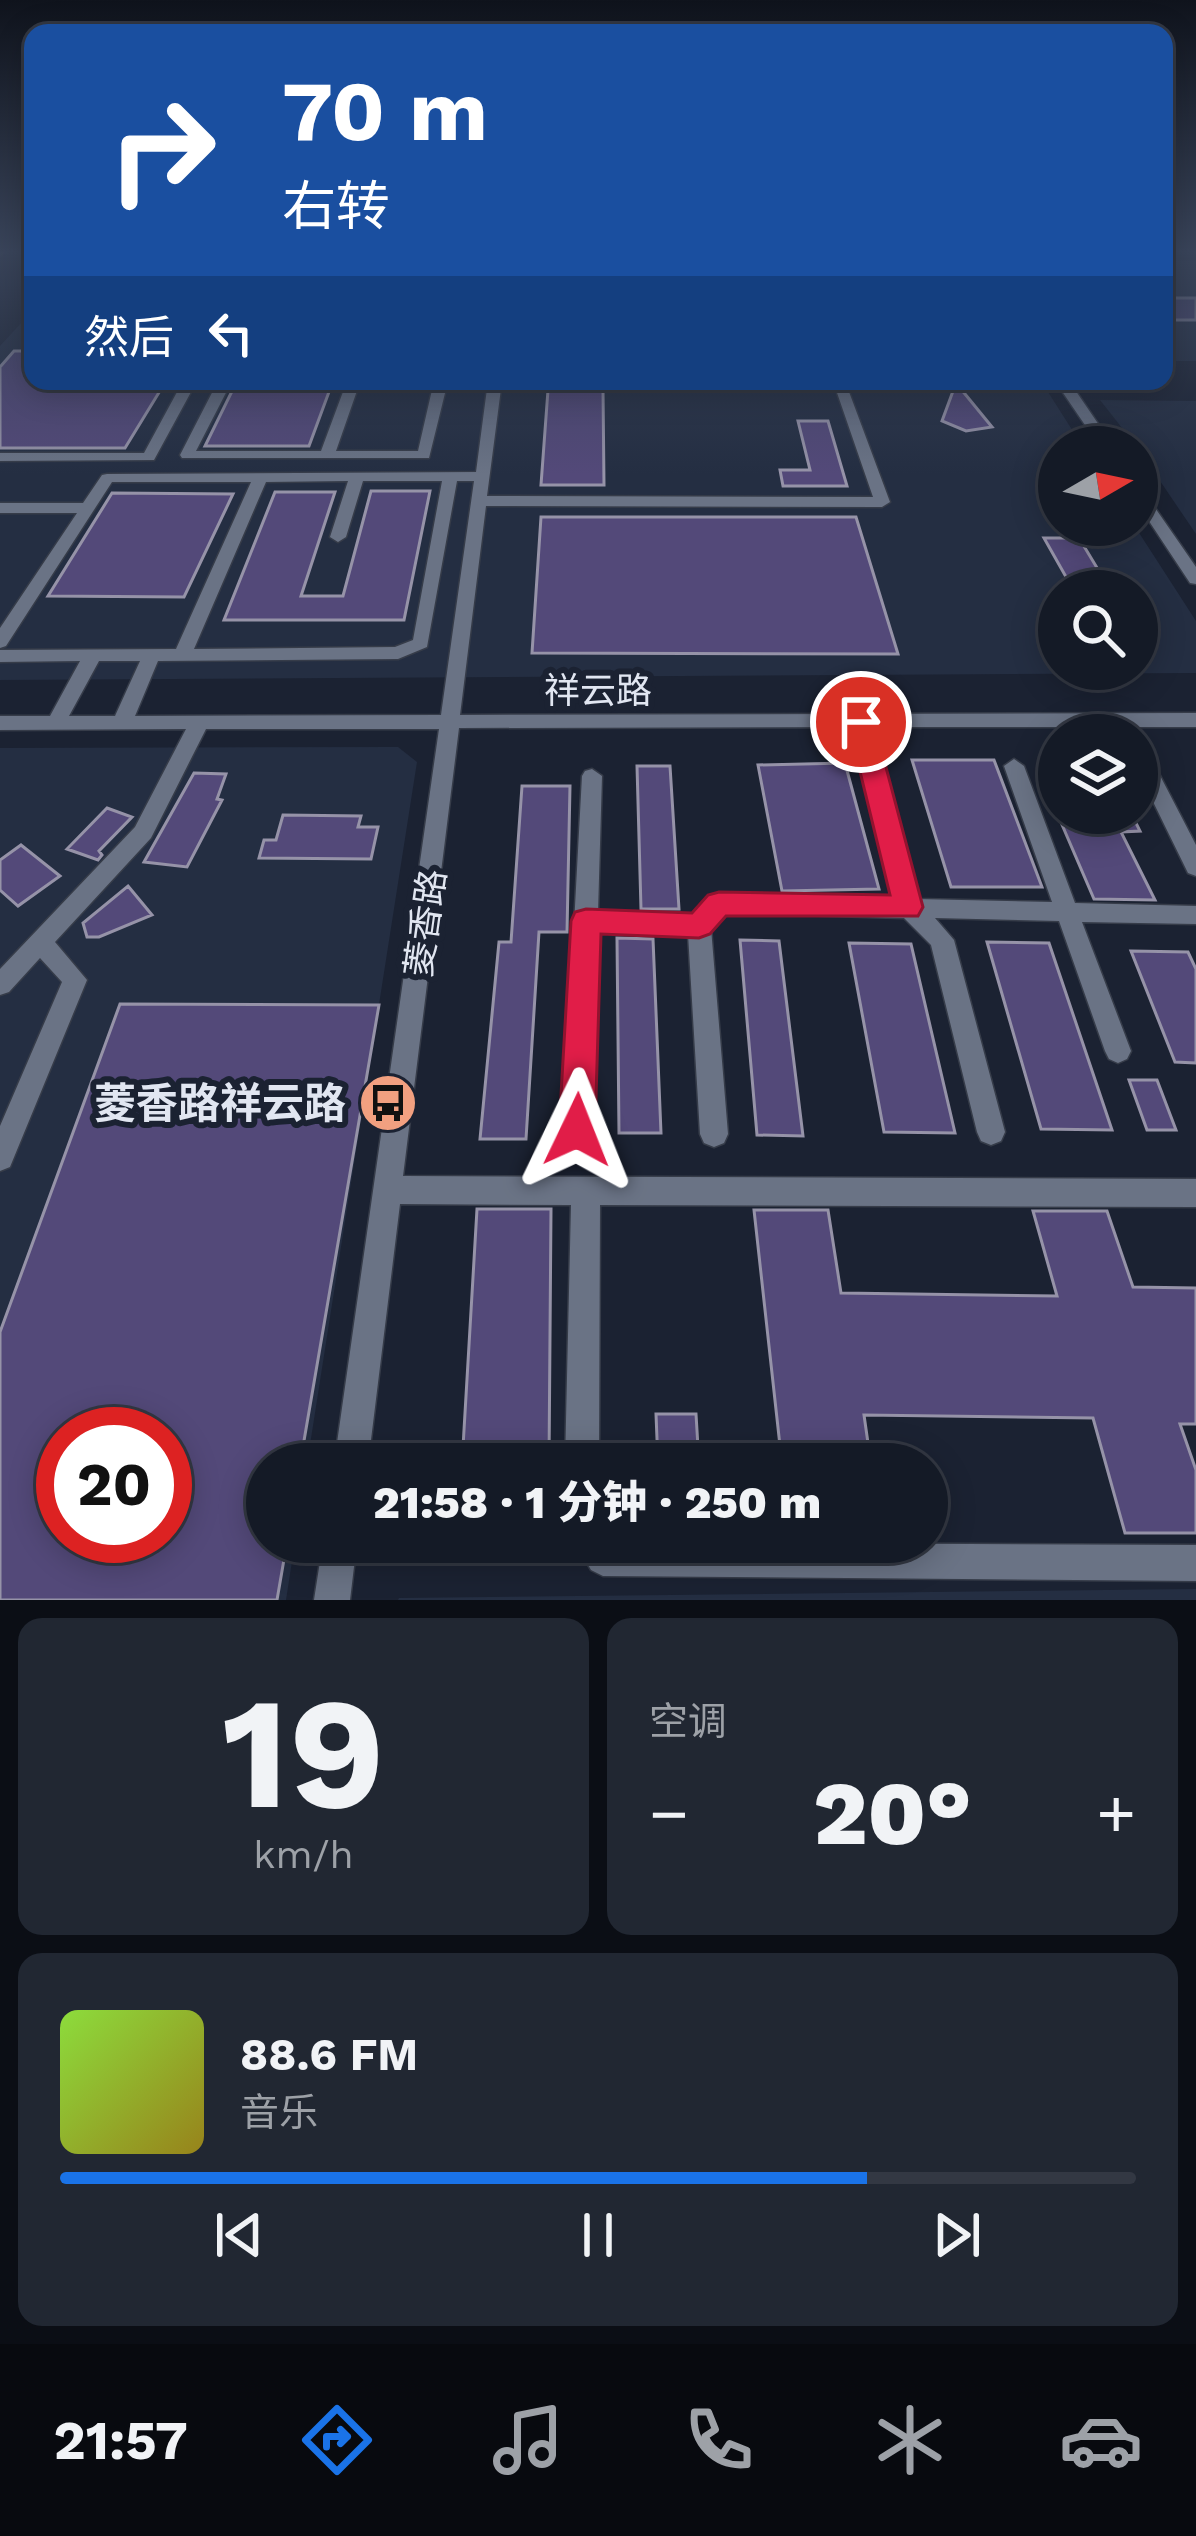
<!DOCTYPE html>
<html lang="zh">
<head>
<meta charset="utf-8">
<style>
	body { margin:0; font-family:"Work Sans","Noto Sans SC",sans-serif; background:#212732; color:#f1f3f6; height:100vh; display:flex; flex-direction:column; font-size:45px; white-space:nowrap }
	* { box-sizing:border-box; margin:0 }
	p { font-size:39px; color:#9da1a7 }
	.icon { flex:none; width:66px; height:66px; fill:none; stroke:currentColor; stroke-width:2; stroke-linecap:round; stroke-linejoin:round }
	.map { position:relative; height:1600px; overflow:hidden }
	.drawer { display:flex; flex-direction:column; gap:18px; padding:18px; background:#0b0e15; flex:1 }
	.drawer>* { flex:none }
	.guide { position:absolute; left:24px; top:24px; width:1149px; height:366px; border-radius:24px; box-shadow:0 6px 30px #0003,0 0 0 3px #333843; background:#1a4fa0; color:#fff; overflow:hidden }
	.needle { width:78px; rotate:81deg }
	.controls { position:absolute; left:1038px; top:426px; display:grid; gap:24px }
	.controls a { display:grid; place-items:center; width:120px; height:120px; border-radius:50%; background:#141a26; box-shadow:0 6px 30px #0003,0 0 0 3px #333843; font-size:60px }
	.speed { position:absolute; left:36px; top:1407px; display:flex; gap:24px; font-size:60px; font-weight:700; text-align:center }
	.speed>* { display:grid; place-content:center; width:156px; height:156px; border-radius:50%; background:#141a26; box-shadow:0 6px 30px #0003,0 0 0 3px #333843; line-height:1 }
	.speed .limit { border:18px solid #d22; background:#fff; color:#111 }
	.pin { position:absolute; display:grid; place-items:center; width:102px; height:102px; color:#fff; margin:-51px; border:6px solid #fff; border-radius:50%; box-shadow:0 3px 12px #0007 }
	.me { position:absolute; width:132px; margin:-66px; rotate:2deg; stroke-linejoin:round; filter:drop-shadow(0 0 9px #0008) }
	.turn { display:flex; align-items:center; gap:42px; height:252px; padding:0 60px; font-size:54px }
	.turn .icon { width:156px; height:156px; stroke-width:2.5 }
	.turn b { display:block; font-size:84px; line-height:102px }
	.then { display:flex; align-items:center; height:114px; padding:0 60px; background:#0003; gap:24px; font-size:45px }
	.big { font-size:90px; font-weight:800; line-height:1.1 }
	.drawer .tile { flex:1; display:flex; flex-direction:column; justify-content:center; gap:18px; min-width:0; padding:0 42px; border-radius:24px; background:#212732 }
	.drawer .dial { align-items:center; gap:0 }
	.dial b { font-size:156px; line-height:1 }
	.song { display:flex; align-items:center; gap:36px }
	.cover { width:144px; height:144px; border-radius:18px; background:linear-gradient(135deg,hsl(90 70% 55%),hsl(50 70% 35%)) }
	.played { height:12px; border-radius:6px; background:linear-gradient(90deg,#1a73e8 75%,#333843 75%) }
	.keys { display:flex; justify-content:space-around; direction:ltr }
	.heat { display:flex; justify-content:space-between; align-items:center; font-size:66px; direction:ltr }
	.drawer .tiles { flex:1; display:grid; gap:18px; grid-template-columns:1fr 1fr }
	.tile:last-child { grid-column:span 2 }
	.trip { position:absolute; left:246px; top:1443px; width:702px; height:120px; border-radius:60px; background:#141a26; box-shadow:0 6px 30px #0003,0 0 0 3px #333843; font-weight:800; line-height:120px; text-align:center }
	.dock { display:flex; height:192px; justify-content:space-around; align-items:center; background:#080a0f; color:#9da1a7 }
	.dock .icon { width:84px; height:84px }
	.dock .active { color:#1a73e8 }
	.dock b { font-size:54px; color:#f1f3f6 }
	.map>svg:first-child { display:block }
</style>
</head>
<body>
<div class="map">
<svg width="1196" height="1600" viewBox="0 0 1196 1600">
	<rect width="100%" height="100%" fill="#1b2232"/>
	<!-- built -->
	<path fill="#242e42" fill-rule="evenodd" d="M1164,261H1196V361H1164Z
		M33,310V381H1041L1083,447H1059V525H1134L1196,621V673L0,680V346ZM1059,591H1137V669H1059Z
		M1100,400L1196,401V534L1137,447Z
		M398,747L417,762L307,1464H267V1542H295L286,1600H0V748ZM63,1434H165V1536H63Z
		M1196,1589V1600H398L399,1598Z"/>
	<!-- building -->
	<path fill="#534979" stroke="#9693a8" stroke-width="3" fill-rule="evenodd" d="M1164,298H1196V320H1164Z
		M14,351H33V381H166L125,448H0V367Z
		M237,381H333L309,446H205Z
		M956,383L992,427L966,431L942,421Z
		M548,390H603L604,485H541Z
		M798,421H828L847,486H783L780,470H810Z
		M371,491H430L404,620H224L275,492H335L301,596H343Z
		M112,493L233,494L184,597L48,596Z
		M541,517H856L898,654L532,653Z
		M1044,538H1079L1111,591H1074Z
		M912,760H994L1042,887H951Z
		M845,763L879,889L782,891L758,765Z
		M637,766H670L679,909H641Z
		M194,773L226,774L217,799L222,800L187,867L144,862Z
		M522,786H570L567,932H539L526,1139H480L499,942H511Z
		M107,808L132,817L99,851L102,855L98,860L67,849Z
		M1057,813H1131L1140,831L1121,832L1155,900L1094,899Z
		M283,815L361,816L358,827H378L371,859L259,858L264,840H276Z
		M21,845L60,876L18,906L0,890V860Z
		M128,886L152,915L99,937H87L83,923Z
		M617,938L653,939L661,1133H619Z
		M740,940L779,941L803,1136L757,1135Z
		M987,942L1049,943L1112,1130L1041,1129Z
		M849,943L911,944L955,1133L884,1132Z
		M1131,951L1188,952L1196,969V1063L1175,1062Z
		M120,1004L379,1005L300,1464H267V1542H287L277,1600H0V1332ZM63,1434H165V1536H63Z
		M1129,1080H1157L1176,1130H1147Z
		M477,1209H551L549,1464H462Z
		M754,1210H828L841,1293L1057,1296L1033,1211H1107L1133,1287L1196,1288V1424H1180L1196,1470V1533H1125L1093,1418L864,1415L871,1464H782Z
		M656,1414H696L699,1464H658Z"/>
	<g fill="none" stroke-linecap="round" stroke-linejoin="round">
		<!-- minor casing -->
		<g stroke="#363c49" stroke-width="3">
			<path id="minor" d="M0,250H8L0,256Z
				M183,381H197L154,460L0,461V453H144Z
				M218,381H232L196,451H321L347,381H371L359,385L336,451H418L434,381H448L429,458H182L180,455Z
				M488,381H502L487,496L873,497L834,384L845,381L890,502L882,507L486,506L460,715L1196,713V727H872L917,899L1052,902L1004,766L1014,759L1024,766L1075,903L1196,906V924L1082,922L1131,1051L1127,1059L1118,1063L1109,1059L1105,1051L1059,921L935,918L954,940L1005,1132L1001,1141L991,1145L981,1141L977,1132L931,945L904,918L724,913L711,928L728,1134L724,1143L714,1147L704,1143L700,1134L688,934L597,931L591,1130L587,1139L577,1143L567,1139L563,1130L582,776L585,771L592,769L602,776L598,912L694,915L711,898L719,895L895,899L853,727L459,728L403,1176L1196,1179V1207L600,1205L599,1464H565L571,1205L400,1204L368,1464H334L439,729H206L151,838L55,942L87,980L10,1167L0,1171V1126L62,982L40,958L9,992L0,995V969L135,827L186,729L0,730V716H50L80,661L0,662V650L176,649L251,482H112L6,646L0,648V628L77,513H0V503H83L102,475L107,474L476,472ZM348,481L330,537L338,542L346,537L363,481H442L413,640L395,647L194,649L266,482ZM457,481H474L441,715L135,716L158,661L398,659L427,647ZM99,661H140L115,716H69Z
				M1055,381H1069L1114,447H1100Z
				M1137,487L1142,489L1196,567V584L1190,583L1137,503Z
				M1146,760L1153,762L1196,845V876L1188,873L1137,769L1139,762Z
				M323,1542H357L350,1600H314Z
				M575,1542L1196,1545V1581L603,1576L591,1570Z"/>
		</g>
		<!-- minor -->
		<use href="#minor" fill="#6a7385" fill-rule="evenodd"/>
	</g>
	<!-- sky -->
	<linearGradient id="sky" x2="0" y2="1"><stop stop-color="#0f131c"/><stop offset="0.53" stop-color="#39445a"/><stop offset="1" stop-color="#39445a" stop-opacity="0"/></linearGradient>
	<rect width="1196" height="474" fill="url(#sky)"/>
	<!-- route -->
	<path fill="#e11d48" stroke="#92132f" stroke-width="3" d="M861,713L874,722L923,907L918,916H726L710,934L699,938L601,934L595,1130L589,1141L577,1146L564,1141L559,1130L571,921L575,912L586,909L692,913L708,895L719,892L890,895L848,722Z"/>
	<!-- icons -->
	<defs>
		<g id="bus-disc" transform="scale(3)"><circle r="9.5" fill="#f2a080" stroke="#1b2232"/><path d="M-5-6H5V4H4V6H2V4H-2V6H-4V4H-5ZM-3.5-4V0h7V-4ZM-3.5 1.2v1.5H-2V1.2ZM2 1.2v1.5H3.5V1.2Z" fill="#111"/></g>
	</defs>
	<g fill-rule="evenodd">
		<use href="#bus-disc" x="388" y="1103"/>
	</g>
	<g text-anchor="middle" stroke-width="12" stroke-linejoin="round" paint-order="stroke">
		<!-- street labels -->
		<g font-size="36" fill="#e1e6f1" stroke="#1b2232">
			<text x="598" y="703">祥云路</text>
			<text transform="translate(425 923) rotate(-82)" y="13">菱香路</text>
		</g>
		<!-- near-poi labels -->
		<g font-size="42" font-weight="bold" fill="#e1e6f1" stroke="#1b2232" text-anchor="end">
			<text x="346" y="1118">菱香路祥云路</text>
		</g>
	</g>
</svg>
<div class="controls">
<a><svg class="needle" viewBox="-14 -14 28 28"><path d="M0-13l5 13h-10z" fill="#e53935"/><path d="M0 13l5-13h-10z" fill="#9da1a7"/></svg></a>
<a><svg class="icon" aria-label="search" viewBox="0 0 24 24"><circle cx="10" cy="10" r="6"/><path d="M15 15l6 6"/></svg></a>
<a><svg class="icon" aria-label="layers" viewBox="0 0 24 24"><path d="M12 4l9 5-9 5-9-5zM3 14l9 5 9-5"/></svg></a>
</div>
<div class="speed"><div class="limit">20</div></div>
<div class="pin" style="left:861px;top:722px;background:#d93025"><svg class="icon" aria-label="arrive" viewBox="0 0 24 24"><path d="M6 21V4h12l-3 4 3 4H6"/></svg></div>
<svg class="me" style="left:577px;top:1130px" viewBox="-20 -20 40 40"><path d="M0-17L14 15 0 8-14 15z" fill="#e11d48" stroke="#fff" stroke-width="4"/></svg>
<div class="trip">21:58 · 1 分钟 · 250 m</div>
<div class="guide">
<div class="turn"><svg class="icon" aria-label="right" viewBox="0 0 24 24"><path d="M7 20v-9h11M14 6l5 5-5 5"/></svg><div><b>70 m</b>右转</div></div>
<div class="then">然后<svg class="icon" aria-label="left" viewBox="0 0 24 24"><path d="M17 20v-9H6M10 6l-5 5 5 5"/></svg></div>
</div>
</div>
<section class="drawer">
<div class="tiles">
<div class="tile dial"><b>19</b><p>km/h</p></div>
<div class="tile"><p>空调</p>
<div class="heat"><a>−</a><b class="big">20°</b><a>+</a></div>
</div>
<div class="tile">
<div class="song"><i class="cover"></i><div><b>88.6 FM</b><p>音乐</p></div></div>
<div class="played"></div>
<div class="keys"><svg class="icon" aria-label="previous" viewBox="0 0 24 24"><path d="M18 5L8 12l10 7zM5 5v14"/></svg><svg class="icon" aria-label="pause" viewBox="0 0 24 24"><path d="M8 5v14M16 5v14"/></svg><svg class="icon" aria-label="next" viewBox="0 0 24 24"><path d="M6 5l10 7-10 7zM19 5v14"/></svg></div>
</div>
</div>
</section>
<nav class="dock">
<b>21:57</b>
<svg class="icon active" aria-label="directions" viewBox="0 0 24 24"><path d="M12 3l9 9-9 9-9-9zM9 14v-3h6M13 9l2 2-2 2"/></svg>
<svg class="icon" aria-label="music" viewBox="0 0 24 24"><path d="M9 18V5l10-2v13"/><circle cx="6" cy="18" r="3"/><circle cx="16" cy="16" r="3"/></svg>
<svg class="icon" aria-label="phone" viewBox="0 0 24 24"><path d="M5 4h4l2 5-3 2q2 4 5 5l2-3 5 2v4C11 20 4 13 5 4z"/></svg>
<svg class="icon" aria-label="climate" viewBox="0 0 24 24"><path d="M12 3v18M4 7l16 10M4 17L20 7"/></svg>
<svg class="icon" aria-label="car" viewBox="0 0 24 24"><path d="M5 17H2v-5l4-1 3-4h7l3 4 3 1v5h-3M9 17h6M6 11h13"/><circle cx="7" cy="17" r="2"/><circle cx="17" cy="17" r="2"/></svg>
</nav>
</body>
</html>
